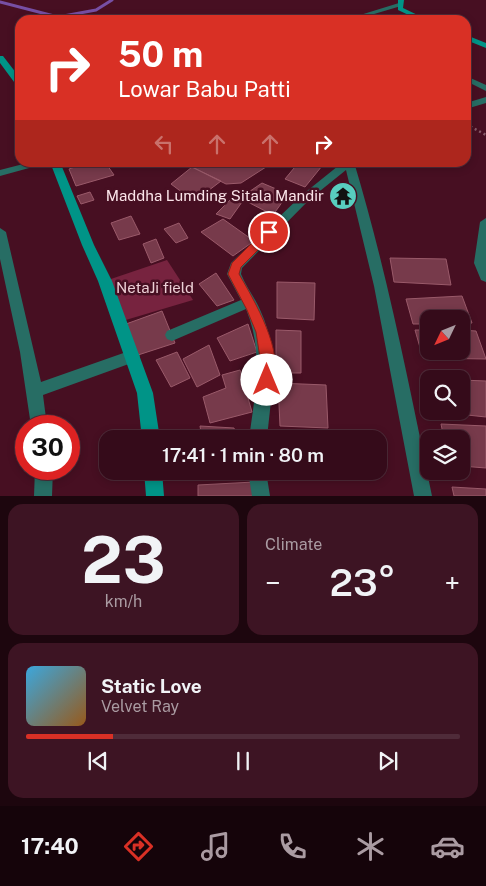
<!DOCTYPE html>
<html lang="en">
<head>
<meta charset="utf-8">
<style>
	body { margin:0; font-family:"Public Sans",sans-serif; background:#3d1423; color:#f1f3f6; height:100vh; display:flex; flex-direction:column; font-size:19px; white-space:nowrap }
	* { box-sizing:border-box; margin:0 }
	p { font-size:16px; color:#aa9ba2 }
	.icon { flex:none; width:28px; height:28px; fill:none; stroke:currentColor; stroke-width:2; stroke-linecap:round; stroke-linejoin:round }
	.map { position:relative; height:496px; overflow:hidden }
	.side { display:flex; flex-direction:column; gap:8px; padding:8px; background:#1d060e; flex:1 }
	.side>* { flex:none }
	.hud { position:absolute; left:15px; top:15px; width:456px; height:152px; border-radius:15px; box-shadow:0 2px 8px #0003,0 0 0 1px #4f2b39; background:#d93025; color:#fff; overflow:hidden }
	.needle { width:32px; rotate:227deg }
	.buttons { position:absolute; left:420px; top:310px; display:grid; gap:10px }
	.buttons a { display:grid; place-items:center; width:50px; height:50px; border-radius:10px; background:#350b1a; box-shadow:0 2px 8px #0003,0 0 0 1px #4f2b39; font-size:25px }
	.speed { position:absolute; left:15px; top:415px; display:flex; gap:10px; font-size:25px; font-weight:700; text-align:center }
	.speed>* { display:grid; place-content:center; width:65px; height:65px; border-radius:50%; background:#350b1a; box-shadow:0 2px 8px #0003,0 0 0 1px #4f2b39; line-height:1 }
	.speed .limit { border:8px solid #d22; background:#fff; color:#111 }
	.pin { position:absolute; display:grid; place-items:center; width:42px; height:42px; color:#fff; margin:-21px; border:2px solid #fff; border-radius:50%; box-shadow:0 1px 5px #0007 }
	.me { position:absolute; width:55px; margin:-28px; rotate:0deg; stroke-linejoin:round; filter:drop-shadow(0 0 4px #0008) }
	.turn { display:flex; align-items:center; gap:18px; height:105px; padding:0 20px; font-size:22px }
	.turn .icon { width:65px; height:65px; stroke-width:2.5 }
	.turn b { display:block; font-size:35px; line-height:42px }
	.lanes { display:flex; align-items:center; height:48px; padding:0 20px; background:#0003; justify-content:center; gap:25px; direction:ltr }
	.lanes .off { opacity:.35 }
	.big { font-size:38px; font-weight:600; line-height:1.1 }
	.side .card { flex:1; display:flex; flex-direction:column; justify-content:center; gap:8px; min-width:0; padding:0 18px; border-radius:15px; background:#3d1423 }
	.side .dial { align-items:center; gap:0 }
	.dial b { font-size:65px; line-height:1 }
	.song { display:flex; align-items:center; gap:15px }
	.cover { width:60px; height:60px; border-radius:8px; background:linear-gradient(135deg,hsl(200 70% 55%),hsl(30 70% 35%)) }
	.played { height:5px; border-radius:2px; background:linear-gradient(90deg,#d93025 20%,#4f2b39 20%) }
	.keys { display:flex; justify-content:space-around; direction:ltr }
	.heat { display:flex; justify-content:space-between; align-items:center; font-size:28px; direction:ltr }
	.side .tiles { flex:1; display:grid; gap:8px; grid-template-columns:1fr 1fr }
	.card:last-child { grid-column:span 2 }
	.trip { position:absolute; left:99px; top:430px; width:288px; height:50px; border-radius:15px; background:#350b1a; box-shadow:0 2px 8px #0003,0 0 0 1px #4f2b39; font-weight:600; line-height:50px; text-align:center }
	.tab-bar { display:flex; height:80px; justify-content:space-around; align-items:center; background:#15040a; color:#aa9ba2 }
	.tab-bar .icon { width:35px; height:35px }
	.tab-bar .current { color:#d93025 }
	.tab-bar b { font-size:22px; color:#f1f3f6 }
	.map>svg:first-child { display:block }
</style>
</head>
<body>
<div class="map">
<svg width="486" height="496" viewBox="0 0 486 496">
	<rect width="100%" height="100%" fill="#470f22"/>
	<!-- green -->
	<path fill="#77233f" d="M167,260L193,300L119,322L105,281Z"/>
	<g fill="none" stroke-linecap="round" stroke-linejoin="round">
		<!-- stream -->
		<path stroke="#774fa4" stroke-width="3" d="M0,2L58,17L96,10L112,0"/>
	</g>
	<!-- building -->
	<path fill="#773a4b" stroke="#9a5a6a" d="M90,162H105L114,175L76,186L69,169Z
		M198,162H257L266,167L241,183L226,184L192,167Z
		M299,162H312L322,166L305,187L285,179Z
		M192,167L221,181L200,197L187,196L171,184Z
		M262,183L288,194L273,215L240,198Z
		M90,192L94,200L81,204L77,196Z
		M232,198L242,202L230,219L216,214Z
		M131,216L140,234L119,240L111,223Z
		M223,219L254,241L233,256L201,232Z
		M179,223L188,238L176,243L164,229Z
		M156,239L164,258L151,263L143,244Z
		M390,258L446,259L451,285L394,282Z
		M216,273L234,300L217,306L199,284Z
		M277,282L315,283L314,320L277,318Z
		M462,296L472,323L461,324V319H429V324H413L406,299Z
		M162,311L175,343L138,355L126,324Z
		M248,324L257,352L230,361L217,338Z
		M276,330L301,331V373H276Z
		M415,330H429V351H461V330L476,331L486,359L423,358Z
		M209,345L220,375L197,387L183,359Z
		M177,352L190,378L171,387L156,360Z
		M240,370L252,412L210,423L203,397L226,388L222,375Z
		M461,380L486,381V417L439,412L461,411Z
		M278,383L326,385L328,428L280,426Z
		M441,424L486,426V468L461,466V439H444Z
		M200,426L234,428L237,439H202Z
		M209,471H224L210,478Z
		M254,482L256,496H198V485Z
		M452,487L486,489V496H454Z"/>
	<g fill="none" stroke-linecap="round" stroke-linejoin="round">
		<!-- path -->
		<path stroke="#875b69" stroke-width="2.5" stroke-dasharray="2 3" stroke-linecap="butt" d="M466,124L486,135"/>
		<!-- street -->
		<path fill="#276d64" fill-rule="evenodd" d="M399,3L402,5L401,6L354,20H344Z
			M414,14L416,15V17L400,20Z
			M466,76L486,85V91L466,81Z
			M486,97V103L466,109V103Z
			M31,162H51L0,176V170Z
			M343,162H354C387,272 409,384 432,496H414L374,286L346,170L310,199L242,268L241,274C246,287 256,299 261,312C280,354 271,395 267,439H249C255,394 264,352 246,309L172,341L167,339L165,335L167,331L241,300L227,274L231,263L302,195Z
			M486,218V282L481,280L474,263L480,222Z
			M0,228L6,232L41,382L132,350L137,351L140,356L137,361L43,395L47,426H31L20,352L0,259Z
			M35,469H53L52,496H34Z
			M248,471H266L270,496H252Z"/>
		<!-- secondary -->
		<path fill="#009487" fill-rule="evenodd" d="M398,0H404L403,8L428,20H419L398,10Z
			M466,35L486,43V48L466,40Z
			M0,56H3L20,78V87L17,86L0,63Z
			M50,162H60L94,245L112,281L153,393L160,439H142L137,393L98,281L82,245Z
			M144,471H162L164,496H146Z"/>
	</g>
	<!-- route -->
	<path fill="#d93025" stroke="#8d1f18" d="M269,228L273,230L274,232L273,235L241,267L239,274C254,300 286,354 272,384L267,386L262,384L260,380V358L256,332L247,310L228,274L232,263L265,230Z"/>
	<!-- icons -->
	<defs>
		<g id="temple-disc" transform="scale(1.4375)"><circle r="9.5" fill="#58cebf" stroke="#470f22"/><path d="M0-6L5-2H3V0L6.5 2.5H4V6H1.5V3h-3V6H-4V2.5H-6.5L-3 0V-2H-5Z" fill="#111"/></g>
	</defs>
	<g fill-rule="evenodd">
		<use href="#temple-disc" x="343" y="196"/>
	</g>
	<g text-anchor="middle" stroke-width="5" stroke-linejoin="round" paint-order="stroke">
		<!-- poi labels -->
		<g font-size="15" fill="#fbe4e9" stroke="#470f22" text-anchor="end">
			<text x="324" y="201">Maddha Lumding Sitala Mandir</text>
		</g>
		<!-- park labels -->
		<g font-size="15" fill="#edd0d6" stroke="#470f22">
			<text x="155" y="293">NetaJi field</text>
		</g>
	</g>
</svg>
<div class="buttons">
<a><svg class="needle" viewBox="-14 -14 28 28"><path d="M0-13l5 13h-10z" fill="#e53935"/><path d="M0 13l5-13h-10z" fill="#aa9ba2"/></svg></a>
<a><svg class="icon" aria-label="search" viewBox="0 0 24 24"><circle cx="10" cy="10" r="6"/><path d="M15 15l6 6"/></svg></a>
<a><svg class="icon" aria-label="layers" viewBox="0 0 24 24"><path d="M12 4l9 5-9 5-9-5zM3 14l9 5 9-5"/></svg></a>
</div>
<div class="speed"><div class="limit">30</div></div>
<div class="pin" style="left:269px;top:232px;background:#d93025"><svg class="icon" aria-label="arrive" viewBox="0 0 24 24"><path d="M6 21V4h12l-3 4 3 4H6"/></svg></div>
<svg class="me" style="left:267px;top:380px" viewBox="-20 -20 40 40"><circle r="19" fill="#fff"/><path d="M0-13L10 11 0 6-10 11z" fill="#d93025"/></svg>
<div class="trip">17:41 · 1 min · 80 m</div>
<div class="hud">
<div class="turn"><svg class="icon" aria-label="right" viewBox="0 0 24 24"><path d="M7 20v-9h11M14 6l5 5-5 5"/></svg><div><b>50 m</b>Lowar Babu Patti</div></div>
<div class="lanes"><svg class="icon off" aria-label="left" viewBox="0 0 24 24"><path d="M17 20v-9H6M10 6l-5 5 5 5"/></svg><svg class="icon off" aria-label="ahead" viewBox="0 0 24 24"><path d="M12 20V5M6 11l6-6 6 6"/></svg><svg class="icon off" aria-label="ahead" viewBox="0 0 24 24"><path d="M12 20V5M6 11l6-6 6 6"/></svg><svg class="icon" aria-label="right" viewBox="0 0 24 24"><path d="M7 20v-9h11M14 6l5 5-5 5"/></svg></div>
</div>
</div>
<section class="side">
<div class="tiles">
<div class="card dial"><b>23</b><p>km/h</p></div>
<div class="card"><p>Climate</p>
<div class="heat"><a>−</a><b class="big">23°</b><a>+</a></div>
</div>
<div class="card">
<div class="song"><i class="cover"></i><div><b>Static Love</b><p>Velvet Ray</p></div></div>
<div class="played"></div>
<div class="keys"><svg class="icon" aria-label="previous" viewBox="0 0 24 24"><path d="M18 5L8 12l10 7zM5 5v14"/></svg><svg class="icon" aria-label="pause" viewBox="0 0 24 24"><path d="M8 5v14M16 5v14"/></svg><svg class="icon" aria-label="next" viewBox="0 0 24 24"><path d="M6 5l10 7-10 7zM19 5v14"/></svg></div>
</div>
</div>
</section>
<nav class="tab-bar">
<b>17:40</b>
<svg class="icon current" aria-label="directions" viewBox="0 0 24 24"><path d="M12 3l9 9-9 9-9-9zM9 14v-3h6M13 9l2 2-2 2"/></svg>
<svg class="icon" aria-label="music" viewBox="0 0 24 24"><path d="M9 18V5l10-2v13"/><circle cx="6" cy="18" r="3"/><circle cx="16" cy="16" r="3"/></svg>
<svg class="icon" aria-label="phone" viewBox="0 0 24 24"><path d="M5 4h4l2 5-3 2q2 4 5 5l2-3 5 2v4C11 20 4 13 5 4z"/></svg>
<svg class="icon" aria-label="climate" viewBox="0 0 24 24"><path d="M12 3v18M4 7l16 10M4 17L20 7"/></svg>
<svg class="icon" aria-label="car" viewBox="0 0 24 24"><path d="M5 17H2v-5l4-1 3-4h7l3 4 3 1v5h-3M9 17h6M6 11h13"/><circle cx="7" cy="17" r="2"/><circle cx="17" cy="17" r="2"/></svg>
</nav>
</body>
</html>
